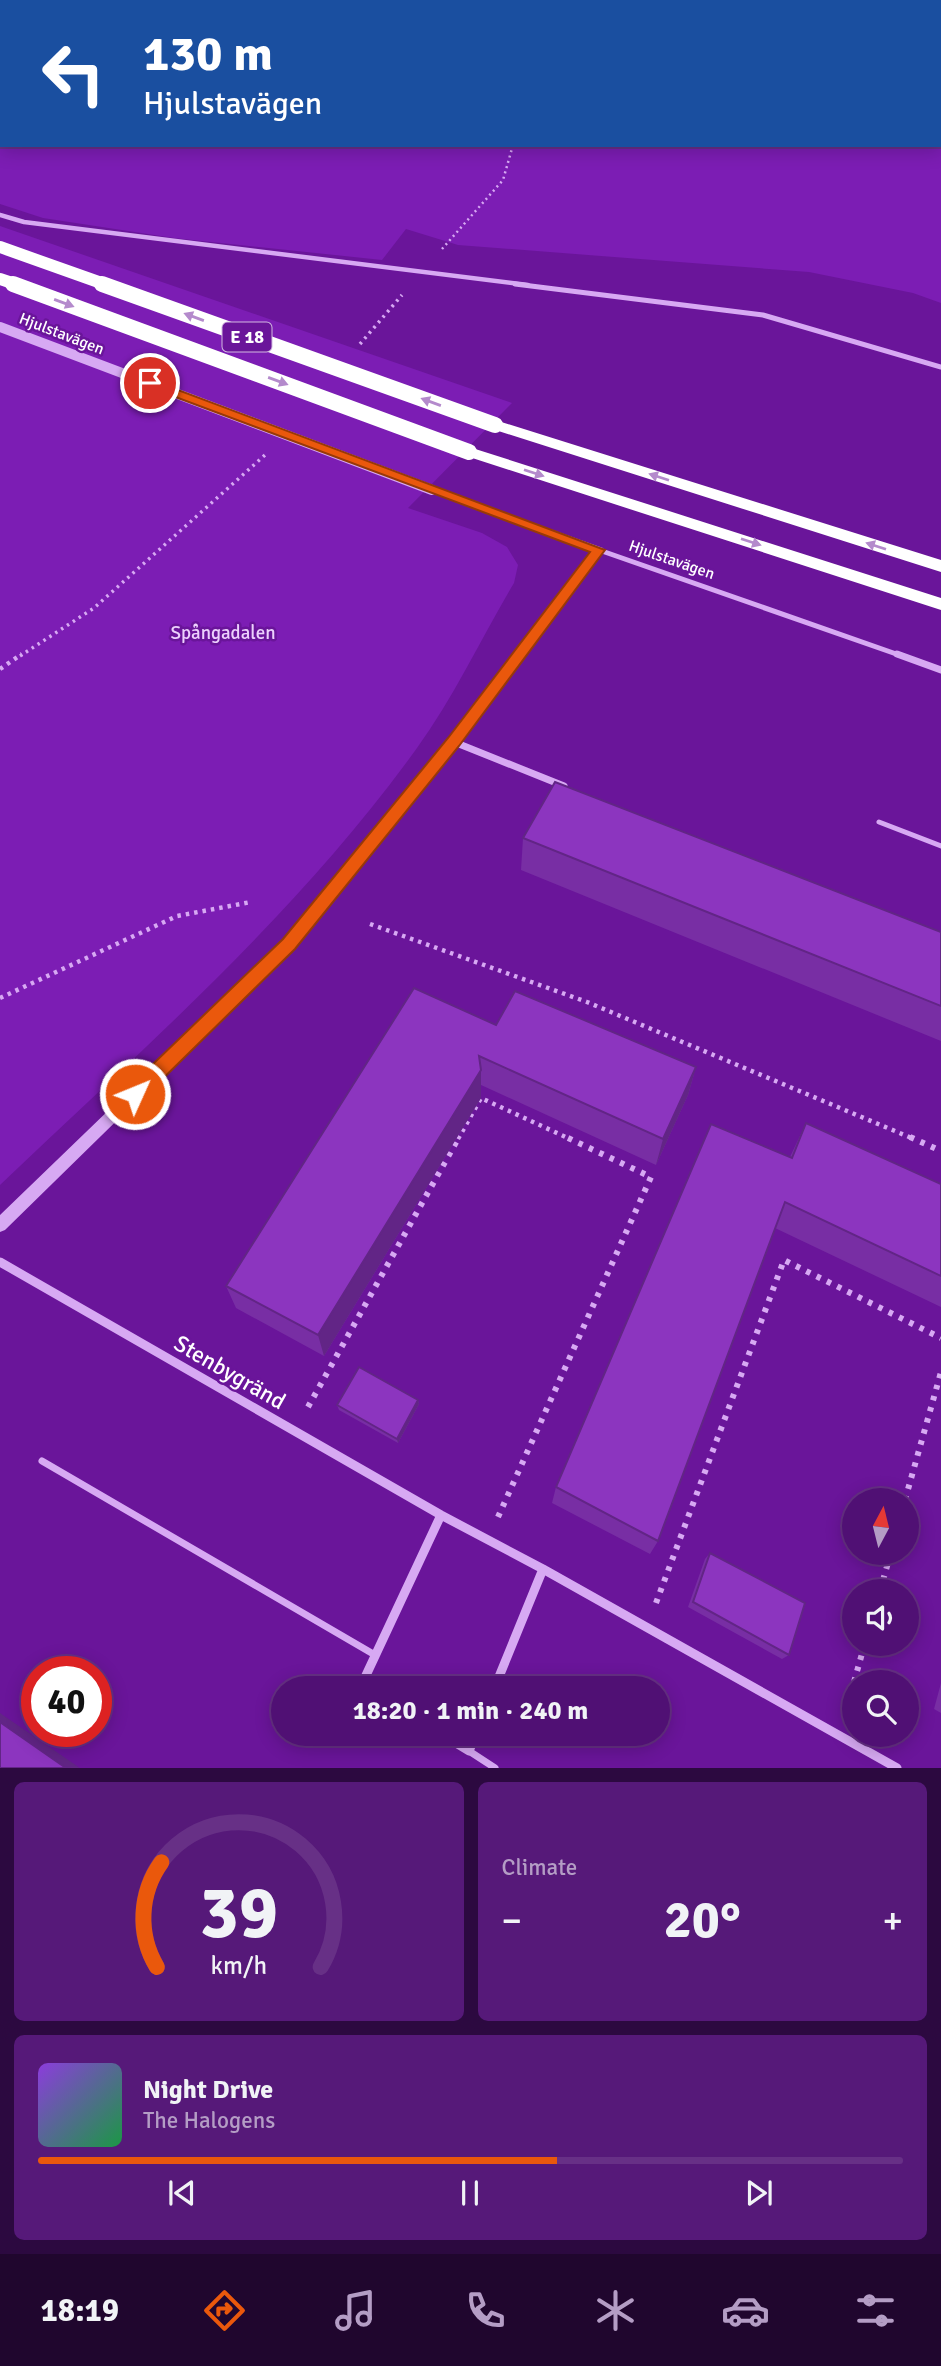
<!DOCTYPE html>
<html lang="en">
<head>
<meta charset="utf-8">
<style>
	body { margin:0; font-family:Signika,sans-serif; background:#561979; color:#f1f3f6; height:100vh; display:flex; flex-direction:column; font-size:26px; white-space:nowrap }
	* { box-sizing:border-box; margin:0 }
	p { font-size:23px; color:#b49dc5 }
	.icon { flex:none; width:38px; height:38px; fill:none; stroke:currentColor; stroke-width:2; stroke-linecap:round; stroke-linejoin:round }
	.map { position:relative; height:1768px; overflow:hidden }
	.drawer { display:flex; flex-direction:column; gap:14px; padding:14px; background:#2c0940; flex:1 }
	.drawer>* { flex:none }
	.guide { position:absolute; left:0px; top:0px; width:942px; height:147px; box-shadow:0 4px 18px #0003,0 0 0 2px #673086; background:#1a4fa0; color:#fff; overflow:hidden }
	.needle { width:46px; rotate:7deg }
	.fabs { position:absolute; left:842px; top:1488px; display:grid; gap:14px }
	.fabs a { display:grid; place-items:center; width:77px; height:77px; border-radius:50%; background:#501074; box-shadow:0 4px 18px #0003,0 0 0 2px #673086; font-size:35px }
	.speed { position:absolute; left:21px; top:1656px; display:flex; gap:14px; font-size:35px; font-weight:700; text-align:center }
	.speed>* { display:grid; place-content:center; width:91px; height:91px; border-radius:50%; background:#501074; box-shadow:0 4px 18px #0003,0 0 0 2px #673086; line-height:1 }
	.speed .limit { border:10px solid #d22; background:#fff; color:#111 }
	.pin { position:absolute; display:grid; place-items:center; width:60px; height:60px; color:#fff; margin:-30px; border:4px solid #fff; border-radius:50%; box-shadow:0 2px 7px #0007 }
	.me { position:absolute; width:77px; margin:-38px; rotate:46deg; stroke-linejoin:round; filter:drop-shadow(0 0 5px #0008) }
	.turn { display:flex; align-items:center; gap:24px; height:147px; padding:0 28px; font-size:32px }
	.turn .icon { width:91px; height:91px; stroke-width:2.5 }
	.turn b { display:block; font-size:49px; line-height:60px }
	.big { font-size:52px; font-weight:700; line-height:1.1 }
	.drawer .card { flex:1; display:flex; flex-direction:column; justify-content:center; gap:10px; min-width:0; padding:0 24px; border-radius:10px; background:#561979 }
	.drawer .dial { align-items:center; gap:0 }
	.dial svg { height:182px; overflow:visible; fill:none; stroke:#673086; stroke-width:7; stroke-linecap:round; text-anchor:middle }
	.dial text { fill:#f1f3f6; stroke:none }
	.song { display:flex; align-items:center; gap:21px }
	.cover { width:84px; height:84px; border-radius:10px; background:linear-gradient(135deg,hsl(270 70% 55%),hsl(140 70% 35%)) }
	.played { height:7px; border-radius:4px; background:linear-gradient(90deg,#ea580c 60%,#673086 60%) }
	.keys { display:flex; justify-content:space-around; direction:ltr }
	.heat { display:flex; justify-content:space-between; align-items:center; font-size:38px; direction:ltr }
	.drawer .tiles { flex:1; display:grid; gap:14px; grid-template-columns:1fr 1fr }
	.card:last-child { grid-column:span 2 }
	.trip { position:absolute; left:271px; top:1676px; width:399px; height:70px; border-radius:35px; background:#501074; box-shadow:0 4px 18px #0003,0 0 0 2px #673086; font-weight:700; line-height:70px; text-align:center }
	.tabs { display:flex; height:112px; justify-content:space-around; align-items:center; background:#20062e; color:#b49dc5 }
	.tabs .icon { width:49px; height:49px }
	.tabs .current { color:#ea580c }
	.tabs b { font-size:32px; color:#f1f3f6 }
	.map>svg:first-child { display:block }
</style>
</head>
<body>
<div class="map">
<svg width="941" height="1768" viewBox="0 0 941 1768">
	<rect width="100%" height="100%" fill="#6a159a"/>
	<!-- green -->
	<path fill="#7c1db4" d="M0,0H275L2,2V145H352L363,149L377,145H940V2H692L941,0V303L913,293L809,272L458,245L406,229L382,260L174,238L43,218L0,204Z
		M0,226L512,403L408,508L482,533L507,547L518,565L514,583C482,637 454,697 417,748C299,912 146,1046 0,1185Z"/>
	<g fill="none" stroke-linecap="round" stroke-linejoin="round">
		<!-- path-far3 -->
		<path stroke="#d7a9f3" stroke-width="2.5" stroke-dasharray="2 3.5" stroke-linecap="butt" d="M673,2L676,0
			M442,249L503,180L513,145"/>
		<!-- path-far2 -->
		<path stroke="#d7a9f3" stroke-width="3.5" stroke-dasharray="2.5 4.5" stroke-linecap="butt" d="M360,344L402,295
			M20,656L94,608L265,455"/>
		<!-- path-far1 -->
		<path stroke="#d7a9f3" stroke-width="4.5" stroke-dasharray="3.5 5" stroke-linecap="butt" d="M0,669L22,654
			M370,924L587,1002L914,1139
			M0,998L177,916L251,902
			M458,1139L481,1098L570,1139"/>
		<!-- path -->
		<path stroke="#d7a9f3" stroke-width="6" stroke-dasharray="4.5 7" stroke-linecap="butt" d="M910,1137L941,1151
			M308,1407L459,1137
			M905,1500L941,1372
			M498,1517L651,1177L566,1137
			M880,1591L891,1552
			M656,1603L784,1260L941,1338
			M854,1682L865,1643
			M846,1711L854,1684"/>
		<!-- service-far1 -->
		<path stroke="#d7a9f3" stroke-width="5" d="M879,822L941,846"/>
		<!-- service -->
		<path stroke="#d7a9f3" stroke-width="7" d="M42,1461L375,1655
			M469,1751L495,1768"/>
		<!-- minor-far3 -->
		<path stroke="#d7a9f3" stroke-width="4.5" d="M0,215L24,222L528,285"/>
		<!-- minor-far2 -->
		<path stroke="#d7a9f3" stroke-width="5" d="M515,284L763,315L941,367
			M599,550L902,656"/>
		<!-- minor-far1 -->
		<path stroke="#d7a9f3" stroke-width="7" d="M897,654L941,670
			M454,742L564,786"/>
		<!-- minor -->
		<path stroke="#d7a9f3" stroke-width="9" d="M0,1262L441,1515L543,1569L494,1689
			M543,1569L897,1768
			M365,1689L361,1686L441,1515
			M441,1734L469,1751L476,1734"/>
		<!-- tertiary -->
		<path fill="#d7a9f3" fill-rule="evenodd" d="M432,487L603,548L604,550L458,745L293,948L5,1230L0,1232V1215L285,940L450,739L593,551L429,492V488Z"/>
		<!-- motorway -->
		<path fill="#fff" fill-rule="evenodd" d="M495,420L941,560V572L489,428V422Z
			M469,447L941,598V610L463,455V449Z"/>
		<!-- tertiary-bridge -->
		<path stroke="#d7a9f3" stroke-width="10" d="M0,327L432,490"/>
		<!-- motorway-bridge-far1 -->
		<path stroke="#fff" stroke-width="12" d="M0,247L107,285
			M0,279L18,285"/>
		<!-- motorway-bridge -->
		<path stroke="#fff" stroke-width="16" d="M13,284L469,452
			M102,284L495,425"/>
	</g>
	<!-- wall -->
	<path fill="#782ea4" d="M523,838L941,932V1041L521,870Z
		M496,1025L696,1067L688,1095L656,1165L481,1085V1098L324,1356L236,1308L226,1286Z
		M806,1123L941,1184V1307L775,1228L658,1541L650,1554L552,1503L556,1487L790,1157Z
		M418,1400L419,1404L398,1443L339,1410L337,1405Z
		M710,1553L789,1655L782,1659L688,1607L705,1559Z
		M941,1683V1713L934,1709Z"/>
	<!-- shaded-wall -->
	<path fill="#622586" d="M696,1067L688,1095L656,1165L663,1139Z
		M481,1070V1098L324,1356L318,1335Z
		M418,1400L419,1404L398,1443L397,1439Z
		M0,1713L80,1768H66L0,1722Z"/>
	<!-- building -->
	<path fill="#8c35bf" stroke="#622586" stroke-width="2" d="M555,782L941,932V1006L523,838Z
		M414,988L496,1025L515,991L696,1067L663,1139L479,1056L481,1070L318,1335L226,1286Z
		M806,1123L941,1184V1276L785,1202L658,1541L556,1487L711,1124L792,1158Z
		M359,1367L418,1400L397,1439L337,1405Z
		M710,1553L805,1603L789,1655L693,1602Z
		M0,1722L66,1768H0Z"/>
	<!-- one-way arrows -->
	<defs><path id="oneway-solid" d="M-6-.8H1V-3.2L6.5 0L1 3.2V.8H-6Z" transform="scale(1.75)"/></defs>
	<g fill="#b48acc">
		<use href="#oneway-solid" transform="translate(64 303) rotate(20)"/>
		<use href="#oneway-solid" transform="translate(194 317) rotate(-160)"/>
		<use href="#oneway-solid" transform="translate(278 381) rotate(20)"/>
		<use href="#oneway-solid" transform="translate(431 402) rotate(-160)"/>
		<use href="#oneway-solid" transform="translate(534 473) rotate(18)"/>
		<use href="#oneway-solid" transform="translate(659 477) rotate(-162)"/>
		<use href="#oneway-solid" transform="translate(751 542) rotate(18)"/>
		<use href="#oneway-solid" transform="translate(876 546) rotate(-162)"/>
	</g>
	<!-- route -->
	<path fill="#ea580c" stroke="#983908" stroke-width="2" d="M146,381H154L605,550L459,746L295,949L141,1100L135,1102L128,1100L126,1094L128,1088L283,939L448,738L590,552L146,386Z"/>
	<g text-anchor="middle" stroke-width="5" stroke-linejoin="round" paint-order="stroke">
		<!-- far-street labels -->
		<g font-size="16" fill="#fff" stroke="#6a159a">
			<text transform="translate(62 333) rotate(21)" y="6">Hjulstavägen</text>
			<text transform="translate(672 559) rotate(19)" y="6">Hjulstavägen</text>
		</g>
		<!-- shield labels -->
		<rect fill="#6a159a" stroke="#d2b9e1" stroke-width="2" x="222.5" y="322.5" width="49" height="29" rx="5"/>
		<g font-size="18" font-weight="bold" fill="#fff">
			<text x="247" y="343">E 18</text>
		</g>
		<!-- park labels -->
		<g font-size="19" fill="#ecd1fd" stroke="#6a159a">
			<text x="223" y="639">Spångadalen</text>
		</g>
		<!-- near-street labels -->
		<g font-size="23" fill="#fff" stroke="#6a159a">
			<text transform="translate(230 1372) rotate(30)" y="8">Stenbygränd</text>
		</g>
	</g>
</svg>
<div class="fabs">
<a><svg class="needle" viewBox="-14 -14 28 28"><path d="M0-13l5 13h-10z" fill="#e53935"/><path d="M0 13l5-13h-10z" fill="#b49dc5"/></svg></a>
<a><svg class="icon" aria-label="sound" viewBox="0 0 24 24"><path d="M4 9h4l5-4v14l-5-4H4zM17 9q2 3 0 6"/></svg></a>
<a><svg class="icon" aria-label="search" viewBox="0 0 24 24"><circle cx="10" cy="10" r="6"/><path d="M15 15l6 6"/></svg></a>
</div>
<div class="speed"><div class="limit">40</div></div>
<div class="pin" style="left:150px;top:383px;background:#d93025"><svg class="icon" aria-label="arrive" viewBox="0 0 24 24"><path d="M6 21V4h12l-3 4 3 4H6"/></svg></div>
<svg class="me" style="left:135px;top:1094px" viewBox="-20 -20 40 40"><circle r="17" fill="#ea580c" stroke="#fff" stroke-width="3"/><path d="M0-11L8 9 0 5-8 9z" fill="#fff"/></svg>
<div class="trip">18:20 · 1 min · 240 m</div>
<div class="guide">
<div class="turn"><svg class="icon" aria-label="left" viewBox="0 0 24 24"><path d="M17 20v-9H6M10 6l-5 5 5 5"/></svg><div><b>130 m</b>Hjulstavägen</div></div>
</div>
</div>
<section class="drawer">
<div class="tiles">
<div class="card dial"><svg viewBox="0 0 100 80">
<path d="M14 69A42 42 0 1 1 86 69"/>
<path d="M14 69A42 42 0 0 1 16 23" stroke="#ea580c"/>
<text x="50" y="56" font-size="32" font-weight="700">39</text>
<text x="50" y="72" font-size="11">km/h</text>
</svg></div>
<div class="card"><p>Climate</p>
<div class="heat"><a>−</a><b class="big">20°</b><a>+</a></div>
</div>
<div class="card">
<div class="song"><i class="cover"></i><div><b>Night Drive</b><p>The Halogens</p></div></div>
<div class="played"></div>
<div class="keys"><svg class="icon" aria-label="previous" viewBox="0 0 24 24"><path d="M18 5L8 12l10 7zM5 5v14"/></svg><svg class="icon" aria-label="pause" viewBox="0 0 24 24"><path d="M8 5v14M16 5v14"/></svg><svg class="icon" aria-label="next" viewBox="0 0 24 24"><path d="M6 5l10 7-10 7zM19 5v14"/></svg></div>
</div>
</div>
</section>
<nav class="tabs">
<b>18:19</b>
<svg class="icon current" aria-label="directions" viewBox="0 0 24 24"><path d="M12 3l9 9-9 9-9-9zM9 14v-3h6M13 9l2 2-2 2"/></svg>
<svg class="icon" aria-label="music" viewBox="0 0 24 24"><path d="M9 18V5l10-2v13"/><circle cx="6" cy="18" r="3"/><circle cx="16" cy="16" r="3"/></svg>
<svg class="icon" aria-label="phone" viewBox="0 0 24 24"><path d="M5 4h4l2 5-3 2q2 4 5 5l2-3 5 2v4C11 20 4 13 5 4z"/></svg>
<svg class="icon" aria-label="climate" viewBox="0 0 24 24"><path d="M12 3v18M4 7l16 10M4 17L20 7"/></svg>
<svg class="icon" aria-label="car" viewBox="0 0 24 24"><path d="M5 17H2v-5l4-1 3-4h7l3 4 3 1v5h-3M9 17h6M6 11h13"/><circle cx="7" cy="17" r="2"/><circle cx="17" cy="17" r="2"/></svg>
<svg class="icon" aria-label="filters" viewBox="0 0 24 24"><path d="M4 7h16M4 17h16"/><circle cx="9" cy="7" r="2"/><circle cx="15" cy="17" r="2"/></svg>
</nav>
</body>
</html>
